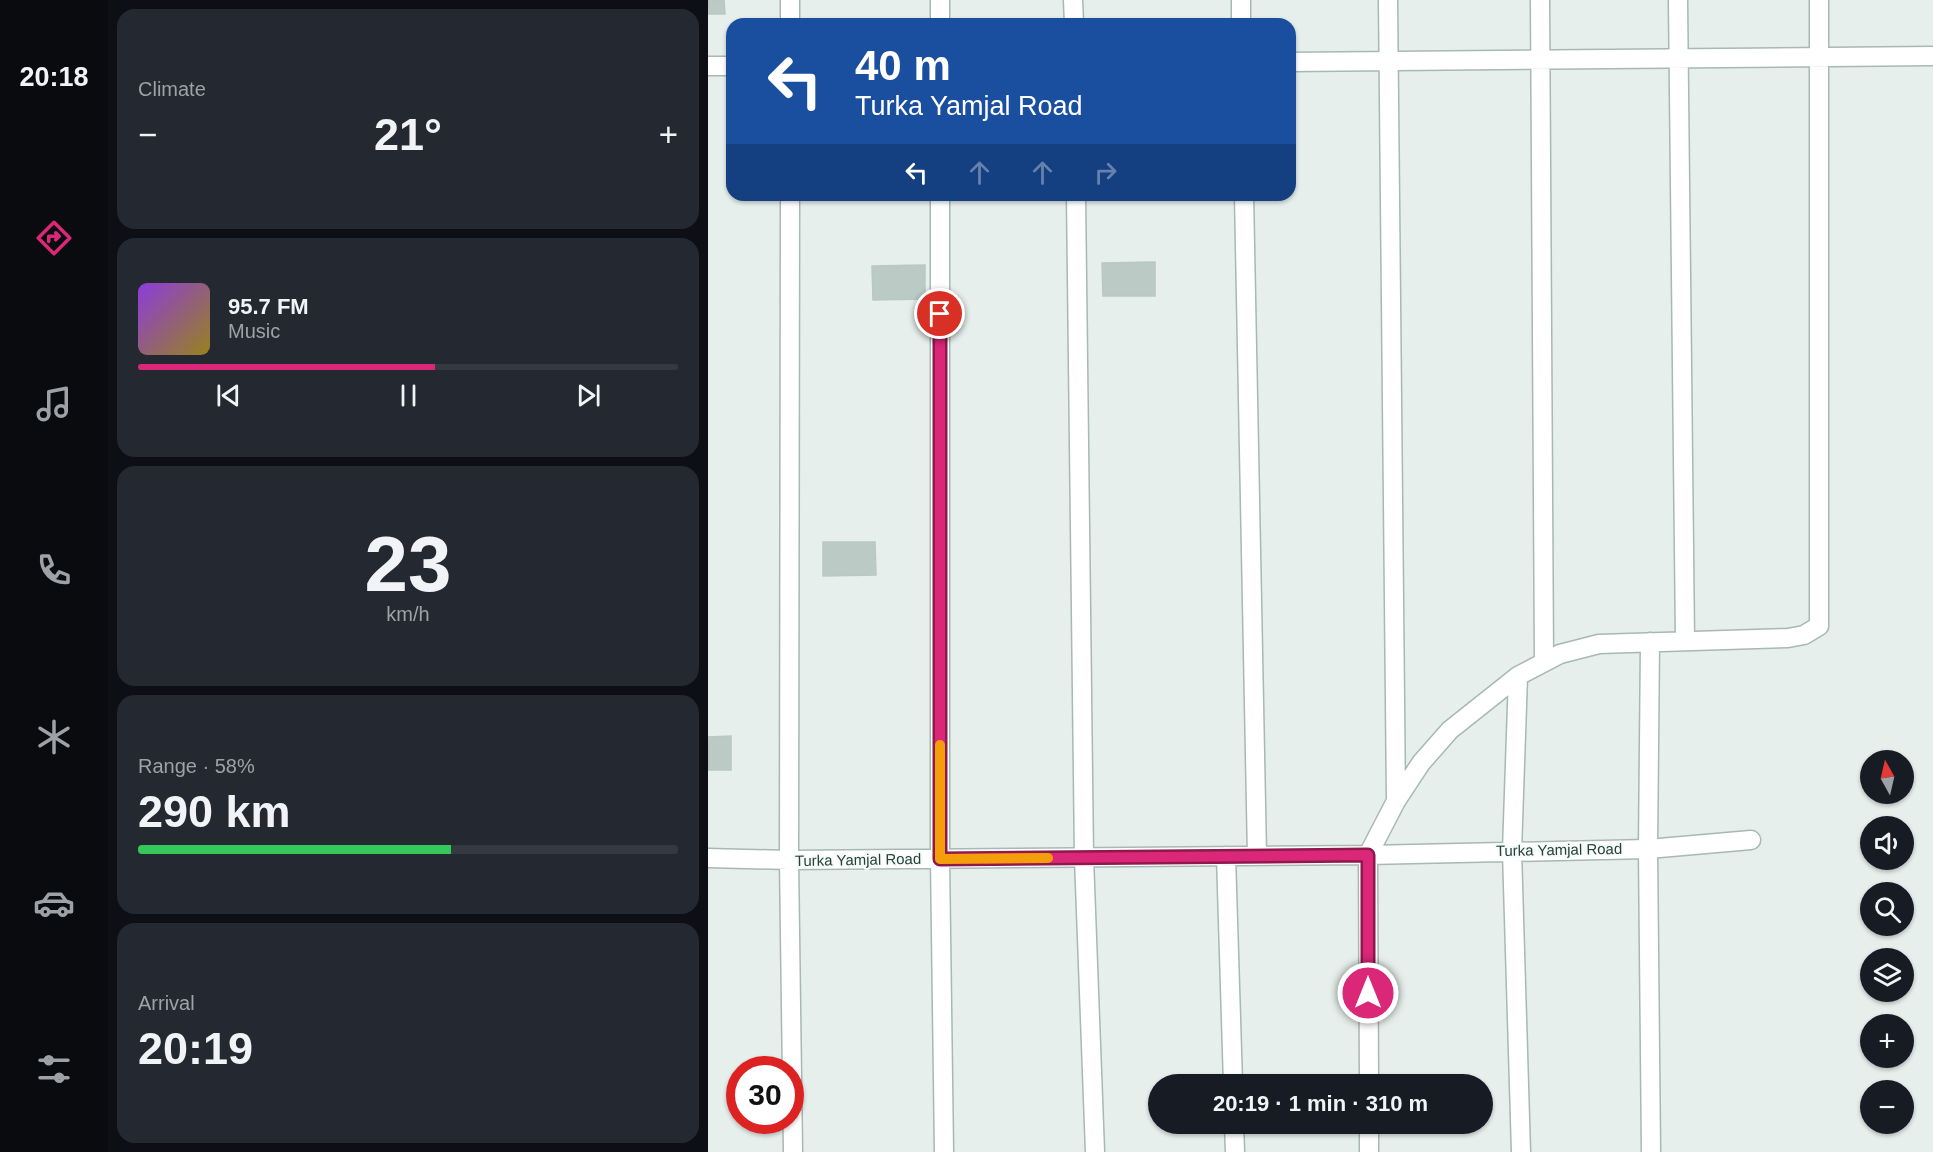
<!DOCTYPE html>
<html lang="en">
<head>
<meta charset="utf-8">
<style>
	body { margin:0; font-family:Arial,sans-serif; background:#242831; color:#f1f3f6; height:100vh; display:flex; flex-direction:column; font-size:22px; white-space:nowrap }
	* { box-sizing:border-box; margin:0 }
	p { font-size:20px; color:#9ea1a6 }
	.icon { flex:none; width:33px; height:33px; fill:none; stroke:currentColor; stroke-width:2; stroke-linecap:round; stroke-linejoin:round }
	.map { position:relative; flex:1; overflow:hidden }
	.drawer { display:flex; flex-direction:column; gap:9px; padding:9px; background:#0d0f14; width:600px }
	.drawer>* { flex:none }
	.guide { position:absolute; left:18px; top:18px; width:570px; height:183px; border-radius:18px; box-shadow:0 2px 4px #0004; background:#1a4fa0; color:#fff; overflow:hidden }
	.needle { width:39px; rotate:352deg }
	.fabs { position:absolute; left:1152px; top:750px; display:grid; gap:12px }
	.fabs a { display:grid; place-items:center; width:54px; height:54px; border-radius:50%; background:#171b24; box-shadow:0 2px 4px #0004; font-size:30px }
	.speed { position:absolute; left:18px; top:1056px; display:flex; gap:12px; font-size:30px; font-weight:700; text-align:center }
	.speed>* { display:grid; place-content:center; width:78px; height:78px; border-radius:50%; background:#171b24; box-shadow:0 2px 4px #0004; line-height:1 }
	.speed .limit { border:9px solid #d22; background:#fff; color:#111 }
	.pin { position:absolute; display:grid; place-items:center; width:51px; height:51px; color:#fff; margin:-26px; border:3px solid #fff; border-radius:50%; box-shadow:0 2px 6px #0007 }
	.me { position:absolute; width:66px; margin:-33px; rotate:0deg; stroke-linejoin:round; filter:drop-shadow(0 0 4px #0008) }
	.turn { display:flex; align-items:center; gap:21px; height:126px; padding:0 30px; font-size:27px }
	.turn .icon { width:78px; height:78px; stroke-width:2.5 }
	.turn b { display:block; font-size:42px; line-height:51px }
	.lanes { display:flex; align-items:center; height:57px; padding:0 30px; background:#0003; justify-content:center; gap:30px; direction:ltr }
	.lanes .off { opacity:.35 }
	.big { font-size:45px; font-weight:600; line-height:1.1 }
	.drawer .widget { flex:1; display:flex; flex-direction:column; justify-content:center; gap:9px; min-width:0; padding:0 21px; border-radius:18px; background:#242831 }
	.drawer .dial { align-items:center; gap:0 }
	.dial b { font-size:78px; line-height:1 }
	.song { display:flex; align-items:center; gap:18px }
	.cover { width:72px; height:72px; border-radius:9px; background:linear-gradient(135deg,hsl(270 70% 55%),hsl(50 70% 35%)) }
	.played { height:6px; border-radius:3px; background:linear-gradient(90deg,#db2777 55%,#363941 55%) }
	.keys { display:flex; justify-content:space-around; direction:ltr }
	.heat { display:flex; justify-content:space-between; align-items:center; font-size:33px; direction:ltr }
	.charge { height:9px; border-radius:4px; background:linear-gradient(90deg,#34c759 58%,#363941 0) }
	.trip { position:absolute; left:440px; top:1074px; width:345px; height:60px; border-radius:30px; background:#171b24; box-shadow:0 2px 4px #0004; font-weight:600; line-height:60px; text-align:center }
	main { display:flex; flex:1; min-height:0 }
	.tab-bar { display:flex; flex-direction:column; width:108px; justify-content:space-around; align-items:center; background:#090b0e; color:#9ea1a6 }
	.tab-bar .icon { width:42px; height:42px }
	.tab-bar .selected { color:#db2777 }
	.tab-bar b { font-size:27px; color:#f1f3f6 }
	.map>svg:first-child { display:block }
</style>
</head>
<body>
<main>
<nav class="tab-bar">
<b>20:18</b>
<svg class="icon selected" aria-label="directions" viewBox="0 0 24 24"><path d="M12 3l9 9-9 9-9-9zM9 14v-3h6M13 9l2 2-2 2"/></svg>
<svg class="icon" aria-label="music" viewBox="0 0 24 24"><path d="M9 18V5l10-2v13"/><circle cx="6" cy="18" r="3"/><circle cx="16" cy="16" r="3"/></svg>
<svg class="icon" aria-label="phone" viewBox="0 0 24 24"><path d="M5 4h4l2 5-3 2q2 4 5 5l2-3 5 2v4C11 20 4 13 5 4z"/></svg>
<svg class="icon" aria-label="climate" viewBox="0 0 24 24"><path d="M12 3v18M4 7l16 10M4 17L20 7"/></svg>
<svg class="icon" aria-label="car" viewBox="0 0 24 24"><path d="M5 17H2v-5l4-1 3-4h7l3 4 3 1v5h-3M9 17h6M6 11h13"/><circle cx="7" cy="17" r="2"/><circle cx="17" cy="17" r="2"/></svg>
<svg class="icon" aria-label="filters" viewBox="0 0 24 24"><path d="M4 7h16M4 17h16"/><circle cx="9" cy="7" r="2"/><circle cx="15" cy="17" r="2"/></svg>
</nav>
<section class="drawer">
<div class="widget"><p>Climate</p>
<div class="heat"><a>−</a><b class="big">21°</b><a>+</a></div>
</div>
<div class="widget">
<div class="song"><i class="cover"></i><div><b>95.7 FM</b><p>Music</p></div></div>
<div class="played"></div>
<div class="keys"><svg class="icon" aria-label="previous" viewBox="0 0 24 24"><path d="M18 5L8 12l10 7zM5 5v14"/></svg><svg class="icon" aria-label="pause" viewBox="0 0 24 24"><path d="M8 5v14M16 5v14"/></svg><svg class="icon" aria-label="next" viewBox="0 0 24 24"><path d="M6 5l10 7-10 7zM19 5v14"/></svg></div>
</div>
<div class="widget dial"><b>23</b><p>km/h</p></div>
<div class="widget"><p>Range · 58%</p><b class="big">290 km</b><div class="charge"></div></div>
<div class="widget"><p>Arrival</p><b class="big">20:19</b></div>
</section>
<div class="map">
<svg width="1225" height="1152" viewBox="0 0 1225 1152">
	<rect width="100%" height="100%" fill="#e6efeb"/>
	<!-- building -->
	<path fill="#bbcac4" stroke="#b8c9c2" stroke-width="1.5" d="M0,0H16L17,14H0Z
		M447,262V296H395L394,263Z
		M217,265V299L165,300L164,266Z
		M115,542H167L168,575L115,576Z
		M23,736V770H0V737Z"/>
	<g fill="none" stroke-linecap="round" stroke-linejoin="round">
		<!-- street casing -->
		<g stroke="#a8b8b2" stroke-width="21">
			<path id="street" d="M82,0V24
				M232,0V24
				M365,0L366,24
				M533,0V24
				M680,0L688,801
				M832,0L836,661
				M970,0L977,641
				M582,62L1225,56
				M0,66H24
				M82,195L81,860L85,1152
				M232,195V859L236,1152
				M368,195L376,858L387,1152
				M536,195L549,856
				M942,642L940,849L943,1152
				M810,676L804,851L813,1152
				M518,856L525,1084
				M0,858L81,860L660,855L940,849L1043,840
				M661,1084L660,855L688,801L713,763L742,730L810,676L852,654L891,644L1080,638L1096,635L1111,626V0
				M526,1124L527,1152
				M661,1124V1152"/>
		</g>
		<!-- street -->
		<use href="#street" stroke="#fff" stroke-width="18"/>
	</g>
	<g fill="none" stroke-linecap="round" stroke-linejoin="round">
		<!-- route casing -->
		<g stroke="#8e194d" stroke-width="15">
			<path id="route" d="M232,314V859L660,855V993"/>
		</g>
		<!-- route -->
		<use href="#route" stroke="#db2777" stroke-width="10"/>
		<!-- slow -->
		<path stroke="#f59e0b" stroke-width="10" d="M232,745V859L340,858"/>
	</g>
	<g text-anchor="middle" stroke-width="4.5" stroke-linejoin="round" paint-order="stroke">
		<!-- street labels -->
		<g font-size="15" fill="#24423a" stroke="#f7fbf9">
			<text transform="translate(851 850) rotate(-1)" y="5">Turka Yamjal Road</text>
			<text transform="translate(150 860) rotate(-1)" y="5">Turka Yamjal Road</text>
		</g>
	</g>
</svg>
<div class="fabs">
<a><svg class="needle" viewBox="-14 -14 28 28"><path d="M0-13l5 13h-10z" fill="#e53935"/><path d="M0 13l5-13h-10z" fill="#9ea1a6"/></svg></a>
<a><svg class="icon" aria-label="sound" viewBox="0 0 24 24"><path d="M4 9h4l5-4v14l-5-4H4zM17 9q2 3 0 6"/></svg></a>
<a><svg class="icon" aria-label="search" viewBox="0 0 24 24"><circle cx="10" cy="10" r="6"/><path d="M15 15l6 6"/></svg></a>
<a><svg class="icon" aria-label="layers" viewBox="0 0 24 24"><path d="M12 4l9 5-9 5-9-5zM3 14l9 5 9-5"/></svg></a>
<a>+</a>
<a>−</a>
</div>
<div class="speed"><div class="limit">30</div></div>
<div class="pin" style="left:232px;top:314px;background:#d93025"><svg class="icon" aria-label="arrive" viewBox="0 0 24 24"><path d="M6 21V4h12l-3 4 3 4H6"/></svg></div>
<svg class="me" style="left:660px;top:993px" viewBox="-20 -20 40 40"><circle r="17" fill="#db2777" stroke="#fff" stroke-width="3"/><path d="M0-11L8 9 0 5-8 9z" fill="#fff"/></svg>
<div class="trip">20:19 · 1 min · 310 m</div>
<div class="guide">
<div class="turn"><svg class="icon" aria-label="left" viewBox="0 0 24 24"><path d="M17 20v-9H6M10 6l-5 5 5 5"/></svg><div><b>40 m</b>Turka Yamjal Road</div></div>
<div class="lanes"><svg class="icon" aria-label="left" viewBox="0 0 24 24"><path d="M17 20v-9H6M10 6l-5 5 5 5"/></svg><svg class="icon off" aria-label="ahead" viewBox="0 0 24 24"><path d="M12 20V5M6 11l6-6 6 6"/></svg><svg class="icon off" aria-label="ahead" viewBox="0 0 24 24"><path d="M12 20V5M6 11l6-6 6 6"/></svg><svg class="icon off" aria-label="right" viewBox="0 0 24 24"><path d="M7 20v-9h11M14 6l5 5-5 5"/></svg></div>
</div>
</div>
</main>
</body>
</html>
